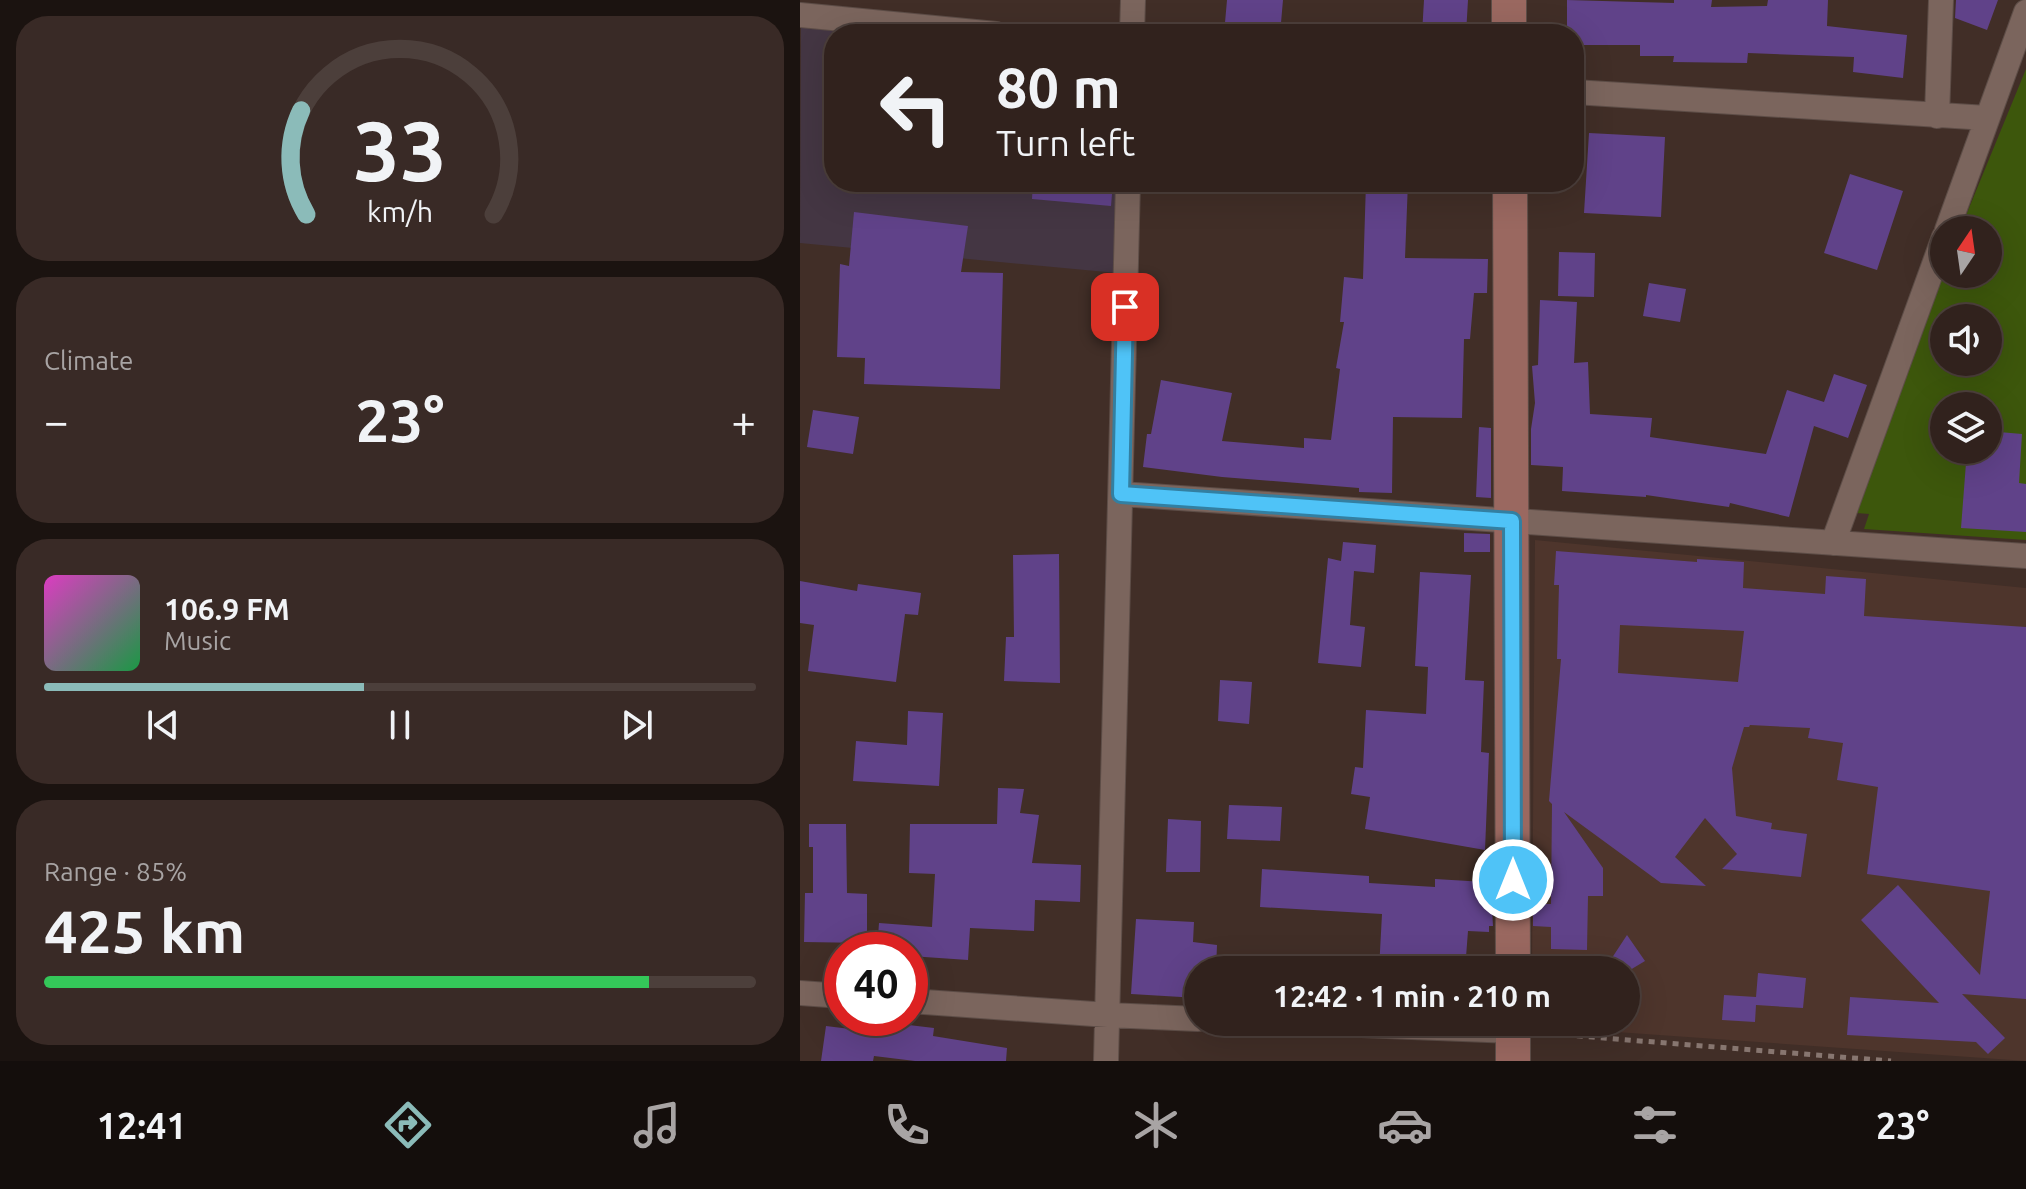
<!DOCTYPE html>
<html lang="en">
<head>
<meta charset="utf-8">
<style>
	body { margin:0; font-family:Ubuntu,sans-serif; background:#392a26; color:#f1f3f6; height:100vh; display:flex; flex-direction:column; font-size:30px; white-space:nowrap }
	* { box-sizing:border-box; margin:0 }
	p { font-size:26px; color:#a8a4a4 }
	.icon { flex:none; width:44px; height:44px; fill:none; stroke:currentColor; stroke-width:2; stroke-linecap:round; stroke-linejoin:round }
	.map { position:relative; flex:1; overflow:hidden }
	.panel { display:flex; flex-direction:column; gap:16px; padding:16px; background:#1b1310; width:800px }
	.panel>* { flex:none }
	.banner { position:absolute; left:24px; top:24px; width:760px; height:168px; border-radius:32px; box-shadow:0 8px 32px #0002,0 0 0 2px #4c3f3b; background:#31221d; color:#f1f3f6; overflow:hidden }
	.needle { width:52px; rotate:13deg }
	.buttons { position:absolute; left:1130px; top:216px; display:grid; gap:16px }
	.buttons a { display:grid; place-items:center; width:72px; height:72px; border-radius:50%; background:#31221d; box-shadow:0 8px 32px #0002,0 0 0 2px #4c3f3b; font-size:40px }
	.speed { position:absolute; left:24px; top:932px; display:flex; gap:16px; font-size:40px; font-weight:700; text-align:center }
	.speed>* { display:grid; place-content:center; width:104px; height:104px; border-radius:50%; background:#31221d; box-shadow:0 8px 32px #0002,0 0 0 2px #4c3f3b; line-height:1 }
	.speed .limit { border:12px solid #d22; background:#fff; color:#111 }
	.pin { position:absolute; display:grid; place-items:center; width:68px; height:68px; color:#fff; margin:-34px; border-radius:16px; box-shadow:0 4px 12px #0006 }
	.me { position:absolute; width:88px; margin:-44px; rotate:0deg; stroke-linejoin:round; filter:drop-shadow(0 0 6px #0008) }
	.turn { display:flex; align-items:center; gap:28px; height:168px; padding:0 40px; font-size:36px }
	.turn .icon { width:104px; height:104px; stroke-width:2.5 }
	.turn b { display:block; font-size:56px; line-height:68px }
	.big { font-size:60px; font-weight:700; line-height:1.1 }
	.panel .tile { flex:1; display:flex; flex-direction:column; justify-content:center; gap:12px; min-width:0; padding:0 28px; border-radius:32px; background:#392a26 }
	.panel .dial { align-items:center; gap:0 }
	.dial svg { height:208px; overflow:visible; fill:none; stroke:#4c3f3b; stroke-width:7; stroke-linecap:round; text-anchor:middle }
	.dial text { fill:#f1f3f6; stroke:none }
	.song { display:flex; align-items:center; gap:24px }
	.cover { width:96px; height:96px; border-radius:12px; background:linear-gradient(135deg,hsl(310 70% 55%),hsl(140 70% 35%)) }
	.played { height:8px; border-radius:4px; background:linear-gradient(90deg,#8bbbb9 45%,#4c3f3b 45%) }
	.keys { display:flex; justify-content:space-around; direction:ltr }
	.heat { display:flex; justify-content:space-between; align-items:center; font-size:44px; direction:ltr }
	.charge { height:12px; border-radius:6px; background:linear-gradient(90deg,#34c759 85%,#4c3f3b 0) }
	.trip { position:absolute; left:384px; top:956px; width:456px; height:80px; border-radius:40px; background:#31221d; box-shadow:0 8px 32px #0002,0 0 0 2px #4c3f3b; font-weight:700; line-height:80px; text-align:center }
	.tab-bar { display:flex; height:128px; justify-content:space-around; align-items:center; background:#140e0c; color:#a8a4a4 }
	.tab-bar .icon { width:56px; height:56px }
	.tab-bar .selected { color:#8bbbb9 }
	.tab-bar b { font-size:36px; color:#f1f3f6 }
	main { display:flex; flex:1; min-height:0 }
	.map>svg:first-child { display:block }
</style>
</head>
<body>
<main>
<section class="panel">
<div class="tile dial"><svg viewBox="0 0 100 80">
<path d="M14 69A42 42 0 1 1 86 69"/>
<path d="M14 69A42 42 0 0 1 12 29" stroke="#8bbbb9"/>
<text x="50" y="56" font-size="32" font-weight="700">33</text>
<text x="50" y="72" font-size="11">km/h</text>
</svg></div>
<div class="tile"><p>Climate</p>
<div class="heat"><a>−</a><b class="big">23°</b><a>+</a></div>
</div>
<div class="tile">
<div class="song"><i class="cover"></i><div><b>106.9 FM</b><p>Music</p></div></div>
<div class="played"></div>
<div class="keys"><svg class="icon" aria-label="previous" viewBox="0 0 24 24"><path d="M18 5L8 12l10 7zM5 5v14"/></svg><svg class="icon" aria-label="pause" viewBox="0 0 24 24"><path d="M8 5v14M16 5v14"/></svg><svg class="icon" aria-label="next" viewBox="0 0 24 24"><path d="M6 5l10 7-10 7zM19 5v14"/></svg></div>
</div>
<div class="tile"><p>Range · 85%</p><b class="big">425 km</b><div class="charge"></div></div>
</section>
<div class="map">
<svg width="1226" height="1061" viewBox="0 0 1226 1061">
	<rect width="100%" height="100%" fill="#412e27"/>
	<!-- built -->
	<path fill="#4e352c" d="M735,540L1226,588V1061L788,1030L776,1022H826V970H732Z"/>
	<!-- education -->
	<path fill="#443643" d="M1,21L133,34H34V182H321L317,273L0,243Z"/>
	<!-- green -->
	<path fill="#3d570c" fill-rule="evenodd" d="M1226,69V540L1064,529L1069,514L1044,512L1144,269V274H1188V230H1160ZM1144,318H1188V362H1144ZM1144,406H1188V450H1144Z"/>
	<!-- building -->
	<path fill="#604289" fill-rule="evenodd" d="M427,0H483L480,34H424Z
		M624,0H668L666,34H622Z
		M767,0L874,3V0H912L911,7L967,6L968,0H1028L1027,26L1107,35L1103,78L1053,72L1054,57L948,53L947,63L873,62L874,56H840V45H774V34H767Z
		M1156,0H1198L1187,30L1155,18Z
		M789,133L865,137L861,217L784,213Z
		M1050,174L1103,191L1077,270L1024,253Z
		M233,182H313L311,206L232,199Z
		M566,182H608L605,258L688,259L687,293H674L670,339H664L662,418L593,417L592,493L559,492V488L422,477L343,467L347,434H351L361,380L432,393L422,441L504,448V438L531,440L540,369L536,368L544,322H540L544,277L563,279Z
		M54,212L168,226L161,272L203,273L200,389L64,384L65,358L37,357L40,264L49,266Z
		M759,252L795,253L794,297L758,296Z
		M849,283L886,289L880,322L843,316Z
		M740,300L777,302L774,363L788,362L790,414L852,418L850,437L966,454L987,390L1024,402L1034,374L1067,385L1048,438L1014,426L989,517L930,503L929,507L846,495V497L762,491L763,467L731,465V429L735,403L732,366L738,365Z
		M13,410L59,417L53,454L7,447Z
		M679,427L691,428V498L676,497Z
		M1188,431L1222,434L1219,483L1226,484V532L1161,528L1167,450H1188Z
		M664,533L690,534V552H664Z
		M543,542L576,545L574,573L554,571L550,625L565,627L561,667L518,663L528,558L541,561Z
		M756,551L897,562V559L944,562L943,588L1025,594L1026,576L1066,579L1064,616L1226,627V999L1162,994L1205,1038L1188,1054L1176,1042L1047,1035L1050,997L1139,1003L1061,920L1098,885L1180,975L1190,891L1067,874L1078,787L1037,780L1043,743L1008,738L1010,728L950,725L949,727H944L932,768L936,816L972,823L971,829L1007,834L1001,877L922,869L937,854L905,818L875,857L906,886L861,883L764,812L803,868V896H788L787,950L751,949V927L733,926V904H751L752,804L749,801L761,659H757L759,585H754ZM820,625L944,631L938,682L818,673Z
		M259,554L260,683L204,681L206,637H214L213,555Z
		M620,572L671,575L665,680L684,681L681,752L689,753L685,850L565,829L570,797L551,794L555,767L563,768L566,710L626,714L628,667L615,666Z
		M0,581L57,591L58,584L121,593L118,615L105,614L96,682L8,671L14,625L0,623Z
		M420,680L452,682L449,724L418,721Z
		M108,711L143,713L139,786L53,781L56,741L107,745Z
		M198,788L224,789L220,813L239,815L232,863L281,865L280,902L235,900L234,931L170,928L168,960L110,956V950H77L79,923L132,927L135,874L109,873L110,824H197Z
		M429,805L482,807L480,841L427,839Z
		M368,819L401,821L400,872H366Z
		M9,824H46L47,893L67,894V943L4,942L5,893H13V847H9Z
		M462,869L569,876V883L635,887V879L685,882V890L691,891L693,926H689V932L668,931L665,970H579L582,914L460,907Z
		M336,919L394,922L393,942L417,945L416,970H398V998L331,994Z
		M827,935L845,961L830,970H804Z
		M958,973L1006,978L1003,1008L956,1005L955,1022L922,1020L924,995L956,997Z
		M92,1023L134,1028L133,1036L207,1048L206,1061H115L74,1056L73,1061H21L26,1026L91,1034Z"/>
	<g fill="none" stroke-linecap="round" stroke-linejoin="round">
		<!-- street casing -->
		<g stroke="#5d4d47" stroke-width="26">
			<path id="street" d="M0,15L196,34
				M332,34L333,0
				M774,92L1187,118
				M1137,116L1141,0
				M1147,230L1226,12
				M321,494L1226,556
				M1033,543L1144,237
				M0,993L42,996
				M110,1001L308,1015L398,1019
				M486,1022L713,1031
				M306,1061L328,182"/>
		</g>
		<!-- secondary casing -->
		<g stroke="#5d4d47" stroke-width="36">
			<path id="secondary" d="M709,34V0
				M710,182L713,970
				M713,1022V1061"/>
		</g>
		<!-- path -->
		<path stroke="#877670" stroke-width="5" stroke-dasharray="6 6" stroke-linecap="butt" d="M741,1033L1091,1061"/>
		<!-- street -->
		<use href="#street" stroke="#7b655d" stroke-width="24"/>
		<!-- secondary -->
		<use href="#secondary" stroke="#9a6860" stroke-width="34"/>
	</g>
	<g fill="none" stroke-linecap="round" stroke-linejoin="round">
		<!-- route casing -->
		<g stroke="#337fa1" stroke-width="20">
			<path id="route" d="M325,307L321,494L712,521L713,880"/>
		</g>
		<!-- route -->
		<use href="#route" stroke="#4fc3f7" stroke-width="14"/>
	</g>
</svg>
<div class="buttons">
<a><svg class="needle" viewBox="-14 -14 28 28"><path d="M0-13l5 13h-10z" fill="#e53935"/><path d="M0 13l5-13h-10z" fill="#a8a4a4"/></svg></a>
<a><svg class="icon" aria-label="sound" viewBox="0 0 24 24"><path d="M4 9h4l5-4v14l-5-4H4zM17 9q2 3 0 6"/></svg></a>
<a><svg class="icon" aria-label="layers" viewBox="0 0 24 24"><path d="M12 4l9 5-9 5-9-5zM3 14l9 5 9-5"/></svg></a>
</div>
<div class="speed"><div class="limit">40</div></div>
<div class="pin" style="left:325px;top:307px;background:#d93025"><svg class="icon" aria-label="arrive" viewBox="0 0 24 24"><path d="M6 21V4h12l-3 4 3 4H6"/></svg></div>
<svg class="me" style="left:713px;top:880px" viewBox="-20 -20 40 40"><circle r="17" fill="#4fc3f7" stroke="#fff" stroke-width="3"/><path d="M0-11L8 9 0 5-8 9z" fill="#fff"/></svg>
<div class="trip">12:42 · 1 min · 210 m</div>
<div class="banner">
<div class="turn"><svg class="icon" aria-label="left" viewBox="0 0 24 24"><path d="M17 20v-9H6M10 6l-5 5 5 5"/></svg><div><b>80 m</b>Turn left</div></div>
</div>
</div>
</main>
<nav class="tab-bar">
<b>12:41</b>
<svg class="icon selected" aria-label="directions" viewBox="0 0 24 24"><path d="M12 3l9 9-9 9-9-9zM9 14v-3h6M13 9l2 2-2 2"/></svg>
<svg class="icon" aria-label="music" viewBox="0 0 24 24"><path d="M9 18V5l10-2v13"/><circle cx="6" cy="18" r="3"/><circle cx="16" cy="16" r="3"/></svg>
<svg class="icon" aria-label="phone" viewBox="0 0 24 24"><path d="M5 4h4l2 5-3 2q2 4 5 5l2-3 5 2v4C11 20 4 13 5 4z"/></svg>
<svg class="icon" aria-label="climate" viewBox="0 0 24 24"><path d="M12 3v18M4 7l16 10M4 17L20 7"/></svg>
<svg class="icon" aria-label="car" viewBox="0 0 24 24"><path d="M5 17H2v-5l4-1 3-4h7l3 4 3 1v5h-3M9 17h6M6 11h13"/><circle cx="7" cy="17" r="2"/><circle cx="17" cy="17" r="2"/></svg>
<svg class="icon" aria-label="filters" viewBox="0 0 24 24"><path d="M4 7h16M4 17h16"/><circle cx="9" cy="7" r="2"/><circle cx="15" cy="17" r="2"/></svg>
<b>23°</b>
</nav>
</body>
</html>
